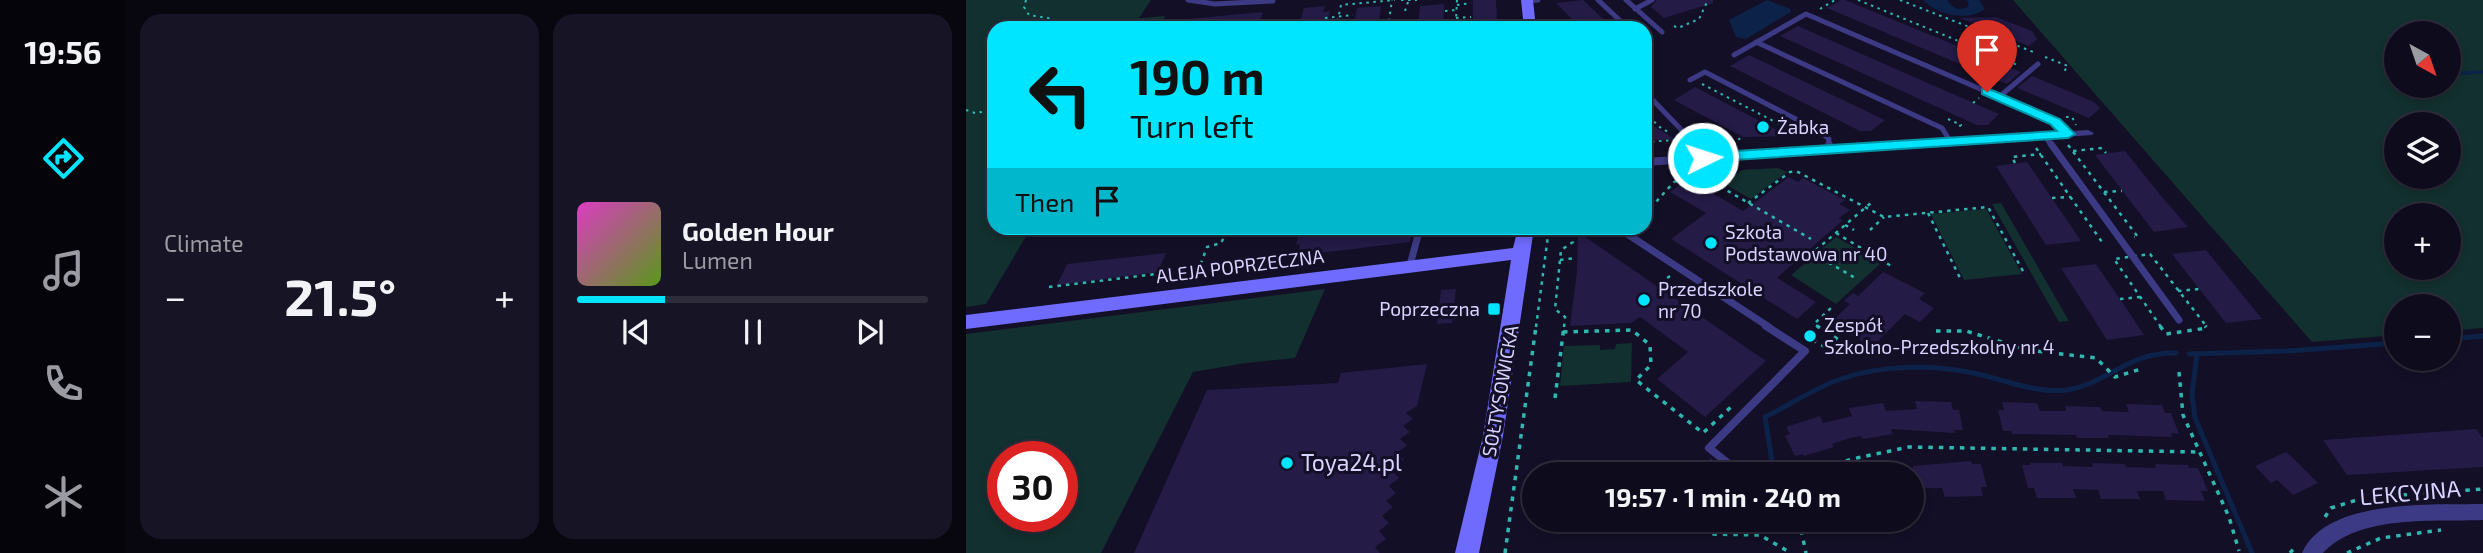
<!DOCTYPE html>
<html lang="en">
<head>
<meta charset="utf-8">
<style>
	body { margin:0; font-family:"Exo 2",sans-serif; background:#171425; color:#f1f3f6; height:100vh; display:flex; flex-direction:column; font-size:26px; white-space:nowrap }
	* { box-sizing:border-box; margin:0 }
	p { font-size:23px; color:#9b9ba3 }
	.icon { flex:none; width:38px; height:38px; fill:none; stroke:currentColor; stroke-width:2; stroke-linecap:round; stroke-linejoin:round }
	.map { position:relative; flex:1; overflow:hidden }
	.panel { display:flex; flex-direction:column; gap:14px; padding:14px; background:#08060f; width:840px }
	.panel>* { flex:none }
	.guide { position:absolute; left:21px; top:21px; width:665px; height:214px; border-radius:21px; box-shadow:0 4px 10px #0003,0 0 0 2px #2e2b3b; background:#00e5ff; color:#111; overflow:hidden }
	.needle { width:46px; rotate:140deg }
	.buttons { position:absolute; left:1418px; top:21px; display:grid; gap:14px }
	.buttons a { display:grid; place-items:center; width:77px; height:77px; border-radius:50%; background:#0e0b1c; box-shadow:0 4px 10px #0003,0 0 0 2px #2e2b3b; font-size:35px }
	.speed { position:absolute; left:21px; top:441px; display:flex; gap:14px; font-size:35px; font-weight:700; text-align:center }
	.speed>* { display:grid; place-content:center; width:91px; height:91px; border-radius:50%; background:#0e0b1c; box-shadow:0 4px 10px #0003,0 0 0 2px #2e2b3b; line-height:1 }
	.speed .limit { border:10px solid #d22; background:#fff; color:#111 }
	.pin { position:absolute; display:grid; place-items:center; width:60px; height:60px; color:#fff; margin:-72px -30px; border-radius:50% 50% 50% 0; rotate:-45deg; box-shadow:0 0 7px #0007 }
	.pin .icon { rotate:45deg }
	.me { position:absolute; width:77px; margin:-38px; rotate:86deg; stroke-linejoin:round; filter:drop-shadow(0 0 5px #0008) }
	.turn { display:flex; align-items:center; gap:24px; height:147px; padding:0 28px; font-size:32px }
	.turn .icon { width:91px; height:91px; stroke-width:2.5 }
	.turn b { display:block; font-size:49px; line-height:60px }
	.then { display:flex; align-items:center; height:66px; padding:0 28px; background:#0003; gap:14px; font-size:26px }
	.big { font-size:52px; font-weight:700; line-height:1.1 }
	.panel .tile { flex:1; display:flex; flex-direction:column; justify-content:center; gap:10px; min-width:0; padding:0 24px; border-radius:21px; background:#171425 }
	.song { display:flex; align-items:center; gap:21px }
	.cover { width:84px; height:84px; border-radius:10px; background:linear-gradient(135deg,hsl(310 70% 55%),hsl(90 70% 35%)) }
	.played { height:7px; border-radius:4px; background:linear-gradient(90deg,#00e5ff 25%,#2e2b3b 25%) }
	.keys { display:flex; justify-content:space-around; direction:ltr }
	.heat { display:flex; justify-content:space-between; align-items:center; font-size:38px; direction:ltr }
	.panel .tiles { flex:1; display:grid; gap:14px; grid-template-columns:repeat(2,1fr) }
	.trip { position:absolute; left:556px; top:462px; width:402px; height:70px; border-radius:35px; background:#0e0b1c; box-shadow:0 4px 10px #0003,0 0 0 2px #2e2b3b; font-weight:700; line-height:70px; text-align:center }
	main { display:flex; flex:1; min-height:0 }
	.dock { display:flex; flex-direction:column; width:126px; justify-content:space-around; align-items:center; background:#06040b; color:#9b9ba3 }
	.dock .icon { width:49px; height:49px }
	.dock .active { color:#00e5ff }
	.dock b { font-size:32px; color:#f1f3f6 }
	.map>svg:first-child { display:block }
</style>
</head>
<body>
<main>
<nav class="dock">
<b>19:56</b>
<svg class="icon active" aria-label="directions" viewBox="0 0 24 24"><path d="M12 3l9 9-9 9-9-9zM9 14v-3h6M13 9l2 2-2 2"/></svg>
<svg class="icon" aria-label="music" viewBox="0 0 24 24"><path d="M9 18V5l10-2v13"/><circle cx="6" cy="18" r="3"/><circle cx="16" cy="16" r="3"/></svg>
<svg class="icon" aria-label="phone" viewBox="0 0 24 24"><path d="M5 4h4l2 5-3 2q2 4 5 5l2-3 5 2v4C11 20 4 13 5 4z"/></svg>
<svg class="icon" aria-label="climate" viewBox="0 0 24 24"><path d="M12 3v18M4 7l16 10M4 17L20 7"/></svg>
</nav>
<section class="panel">
<div class="tiles">
<div class="tile"><p>Climate</p>
<div class="heat"><a>−</a><b class="big">21.5°</b><a>+</a></div>
</div>
<div class="tile">
<div class="song"><i class="cover"></i><div><b>Golden Hour</b><p>Lumen</p></div></div>
<div class="played"></div>
<div class="keys"><svg class="icon" aria-label="previous" viewBox="0 0 24 24"><path d="M18 5L8 12l10 7zM5 5v14"/></svg><svg class="icon" aria-label="pause" viewBox="0 0 24 24"><path d="M8 5v14M16 5v14"/></svg><svg class="icon" aria-label="next" viewBox="0 0 24 24"><path d="M6 5l10 7-10 7zM19 5v14"/></svg></div>
</div>
</div>
</section>
<div class="map">
<svg width="1517" height="553" viewBox="0 0 1517 553">
	<rect width="100%" height="100%" fill="#130f26"/>
	<!-- green -->
	<path fill="#12302f" fill-rule="evenodd" d="M0,0H185L173,18L199,16L193,28H28V228H65L20,304L0,307Z
		M1047,0H1517V328L1482,331V306H1430V335L1346,342ZM1430,33H1482V86H1430ZM1430,124H1482V177H1430ZM1430,215H1482V268H1430Z
		M812,168L821,172L785,199L757,183L776,170Z
		M1035,203L1103,321L1093,322L1026,204Z
		M1020,209L1056,274L998,280L965,214Z
		M870,237L915,263L870,304L825,275Z
		M359,289L329,358L280,363L227,372L135,553H0V334ZM37,457H96V516H37Z
		M666,343L665,382L594,386L598,346L634,345V350L649,349L650,344Z"/>
	<!-- water -->
	<path fill="#0c2248" d="M801,0L824,9L825,12L780,39L770,37L763,20Z
		M957,0H981C987,8 993,12 1003,6L1001,0H1013L1019,9C1000,22 972,15 957,0Z"/>
	<g fill="none" stroke-linecap="round" stroke-linejoin="round">
		<!-- stream-far1 -->
		<path stroke="#0c2248" stroke-width="3.5" d="M1482,74L1517,72"/>
		<!-- stream -->
		<path stroke="#0c2248" stroke-width="5" d="M1482,339L1517,336
			M1223,354L1323,351L1430,343
			M1231,354L1226,394L1229,418L1286,553
			M808,474L799,417C824,405 848,388 875,379C914,365 967,364 1007,373C1037,379 1070,394 1101,390C1143,383 1161,352 1210,353"/>
	</g>
	<!-- building -->
	<path fill="#241b47" d="M507,0H530L531,23L507,26Z
		M617,0L635,17L647,28H615L590,3Z
		M691,0H747V3L698,18L685,7Z
		M875,0H879L1055,72L1041,84L861,8Z
		M478,4L477,28H452L454,6Z
		M359,6L357,12L364,11L360,28H332L338,8Z
		M415,6L412,28H387L391,8Z
		M297,12L291,28H222L221,19Z
		M1030,17L1066,31L1071,39L1063,46L994,18Z
		M832,26L987,94L1033,114L1022,125H1011L814,36Z
		M783,55L879,101L919,120L905,131H894L764,66Z
		M1066,76L1128,102L1134,108L1123,118L1051,88Z
		M729,87L822,136L777,137L708,100Z
		M679,121L711,140H685L679,137Z
		M1159,151L1196,197L1222,227L1188,232L1129,155Z
		M1061,162L1105,226L1115,241L1080,245L1030,166Z
		M823,177L832,182L837,178L879,200L873,204L884,210L873,218L877,220L811,278L850,302L831,319L705,239L740,213L704,192L722,179L777,211Z
		M334,228H446L444,242L338,255L340,249L333,250L334,244L330,245Z
		M612,232L800,361L739,417L691,379L722,352L674,317L665,323L604,326L611,271Z
		M1240,250L1262,277L1296,319L1260,323L1206,254Z
		M200,253L192,272L91,285L101,264Z
		M1130,264L1154,299L1178,335L1141,340L1095,268Z
		M917,272L959,293L953,299L968,308L954,322L939,314L906,347L864,323L884,304L878,301L887,293L892,296Z
		M490,289L486,323L471,324L475,290Z
		M461,364L451,406L440,413L447,419L437,426L444,432L434,439L441,445L431,453L438,459L425,470L433,478L423,486L430,493L420,501L427,507L416,516L423,523L413,531L420,539L409,547L414,553H168L241,390L372,383L375,373Z
		M949,401L985,402L987,410H993L997,430H988L989,433L925,429L927,434L897,439L895,436L884,438L866,444L868,447L838,456L837,454L829,456L819,436L824,434L820,427L854,416L857,423L886,416L883,408L917,403L920,411L951,409Z
		M1036,402L1071,403L1074,411H1100L1099,406L1134,407L1136,411L1163,412L1160,404L1196,405L1199,413H1205L1213,434L1205,433L1206,437L1142,435L1143,438H1111L1110,435L1046,434L1045,431H1037L1032,410H1038Z
		M1510,429L1517,438V467L1381,475L1357,440Z
		M1320,452L1327,458L1352,483L1327,495L1311,480L1305,483L1289,466Z
		M745,458L765,474H728Z
		M1005,461L1006,464H1015L1021,487H1015L1017,496L979,497L976,488H947V466Z
		M1064,463H1096L1097,466L1127,467L1126,463L1159,464L1160,467L1190,468L1189,464L1222,465L1223,468H1232L1242,491H1235L1239,501L1200,500L1197,491H1171L1174,499H1135L1132,490L1107,489L1110,498H1071L1068,488H1062L1056,465H1064Z"/>
	<g fill="none" stroke-linecap="round" stroke-linejoin="round">
		<!-- path-far2 -->
		<path stroke="#2fb8b0" stroke-width="2" stroke-dasharray="2.5 4.5" stroke-linecap="butt" d="M60,0L58,7L63,15L82,18L104,28
			M435,0H451
			M491,0L490,20L494,22V28
			M892,0L1054,66
			M934,0L1070,53
			M491,5L505,3
			M854,9L869,0
			M439,11L442,2
			M479,11L490,10
			M359,18L387,15
			M490,18L505,17
			M478,21L490,20
			M708,26L712,28L733,19L742,0
			M324,28L326,21H330
			M370,28L375,5L429,0
			M422,28L426,0
			M500,28H515
			M679,47L685,39
			M1079,57L1102,66L1096,74
			M736,84L817,126
			M1007,103L1013,98
			M0,110L9,113L28,110
			M679,111L692,126L702,132
			M1100,117H1106L1110,125
			M679,119L689,125
			M982,119L995,125L990,129
			M679,142L711,140
			M766,143L775,138"/>
		<!-- path-far1 -->
		<path stroke="#2fb8b0" stroke-width="2.5" stroke-dasharray="3.5 5" stroke-linecap="butt" d="M1102,145L1172,237H1168
			M1070,148L1136,242L1140,241
			M1107,151L1136,148L1140,153
			M1049,163L1046,157L1075,154
			M1138,192L1156,191
			M1086,198L1105,197
			M782,203L824,172L830,171L918,217L1022,207L1058,273
			M962,213L995,280
			M679,214L708,182L734,175L845,239
			M879,225L888,230
			M904,230L918,217
			M870,233L927,267
			M848,254L891,279
			M594,260L609,258
			M837,261L906,202
			M704,276L697,281L709,289
			M229,280L241,247L255,243L263,228
			M83,287L207,272
			M1212,291L1233,289
			M1154,299L1174,297
			M570,327L583,228
			M598,327L599,317L589,309L595,250L607,242V233L616,228
			M853,327L848,324L866,307
			M1195,327L1148,259L1184,254L1241,327"/>
		<!-- path -->
		<path stroke="#2fb8b0" stroke-width="3.5" stroke-dasharray="4.5 6" stroke-linecap="butt" d="M1194,326L1200,334L1241,328L1239,326
			M970,331H1000L1062,350L1130,358L1149,377L1175,369
			M597,332L666,330L684,345L685,365L670,380L737,433L766,406
			M846,340L866,350H881L879,344L851,326
			M1213,372L1217,415L1263,517L1273,551
			M589,398L598,326
			M840,474L886,459L943,447L1235,452
			M1359,517L1365,508L1397,498L1517,489
			M734,520L741,534L794,535L825,553
			M833,520L840,553
			M539,553L570,326
			M1324,553L1330,546
			M1381,553L1415,538L1475,530"/>
		<!-- lane-far2 -->
		<path stroke="#3d3a85" stroke-width="5" d="M222,0L249,4L307,1
			M632,0L662,28
			M660,0L696,32
			M561,1L572,0
			M669,9L686,0
			M790,42L976,128L984,141
			M768,55L840,14L1089,121L1102,134
			M724,80L739,72L853,131L863,139L862,146
			M681,94L731,146
			M1033,97L1072,64
			M1078,135L1086,146"/>
		<!-- lane-far1 -->
		<path stroke="#3d3a85" stroke-width="7" d="M730,144L737,158
			M1085,144L1213,320
			M862,150L863,144
			M652,228L803,327
			M444,265L454,228"/>
		<!-- lane -->
		<path stroke="#3d3a85" stroke-width="8" d="M773,472L743,448L839,351L800,326"/>
		<!-- street -->
		<path fill="#3d3a85" fill-rule="evenodd" d="M1122,130L1128,133L1126,135L679,166V158Z
			M1517,504V520C1468,522 1393,514 1357,553H1336C1360,498 1468,505 1517,504Z"/>
		<!-- secondary -->
		<path fill="#6f6bff" fill-rule="evenodd" d="M555,0H567L570,28H558Z
			M552,228H568L537,436L513,553H489L517,436L545,260L0,329V315L547,248Z"/>
	</g>
	<!-- route -->
	<path fill="#00e5ff" stroke="#0095a6" stroke-width="2" d="M1021,88L1094,119L1109,134L1102,138L737,162L730,158L737,153L1091,131L1084,124L1016,94V89Z"/>
	<!-- markers -->
	<g fill="#00e5ff" stroke="#130f26" stroke-width="2.5">
		<circle cx="797" cy="127" r="7"/>
		<circle cx="745" cy="243" r="7"/>
		<circle cx="678" cy="300" r="7"/>
		<rect x="521" y="302" width="14" height="14" rx="3.5"/>
		<circle cx="844" cy="336" r="7"/>
		<circle cx="321" cy="463" r="7"/>
	</g>
	<g text-anchor="middle" stroke-width="6" stroke-linejoin="round" paint-order="stroke">
		<!-- poi labels -->
		<g font-size="19" fill="#d9d4ff" stroke="#130f26" text-anchor="start">
			<text x="811" y="134">Żabka</text>
			<text x="759" y="239">Szkoła<tspan x="759" dy="22">Podstawowa nr 40</tspan></text>
			<text x="692" y="296">Przedszkole<tspan x="692" dy="22">nr 70</tspan></text>
			<text x="514" y="316" text-anchor="end">Poprzeczna</text>
			<text x="858" y="332">Zespół<tspan x="858" dy="22">Szkolno-Przedszkolny nr 4</tspan></text>
		</g>
		<!-- street labels -->
		<g font-size="19" fill="#d9d4ff" stroke="#130f26">
			<text transform="translate(274 266) rotate(-7)" y="7">ALEJA POPRZECZNA</text>
			<text transform="translate(534 391) rotate(-80)" y="7">SOŁTYSOWICKA</text>
		</g>
		<!-- near-poi labels -->
		<g font-size="23" fill="#d9d4ff" stroke="#130f26" text-anchor="start">
			<text x="335" y="471">Toya24.pl</text>
		</g>
		<!-- near-street labels -->
		<g font-size="23" fill="#d9d4ff" stroke="#130f26">
			<text transform="translate(1444 493) rotate(-5)" y="8">LEKCYJNA</text>
		</g>
	</g>
</svg>
<div class="buttons">
<a><svg class="needle" viewBox="-14 -14 28 28"><path d="M0-13l5 13h-10z" fill="#e53935"/><path d="M0 13l5-13h-10z" fill="#9b9ba3"/></svg></a>
<a><svg class="icon" aria-label="layers" viewBox="0 0 24 24"><path d="M12 4l9 5-9 5-9-5zM3 14l9 5 9-5"/></svg></a>
<a>+</a>
<a>−</a>
</div>
<div class="speed"><div class="limit">30</div></div>
<div class="pin" style="left:1021px;top:92px;background:#d93025"><svg class="icon" aria-label="arrive" viewBox="0 0 24 24"><path d="M6 21V4h12l-3 4 3 4H6"/></svg></div>
<svg class="me" style="left:737px;top:158px" viewBox="-20 -20 40 40"><circle r="17" fill="#00e5ff" stroke="#fff" stroke-width="3"/><path d="M0-11L8 9 0 5-8 9z" fill="#fff"/></svg>
<div class="trip">19:57 · 1 min · 240 m</div>
<div class="guide">
<div class="turn"><svg class="icon" aria-label="left" viewBox="0 0 24 24"><path d="M17 20v-9H6M10 6l-5 5 5 5"/></svg><div><b>190 m</b>Turn left</div></div>
<div class="then">Then<svg class="icon" aria-label="arrive" viewBox="0 0 24 24"><path d="M6 21V4h12l-3 4 3 4H6"/></svg></div>
</div>
</div>
</main>
</body>
</html>
